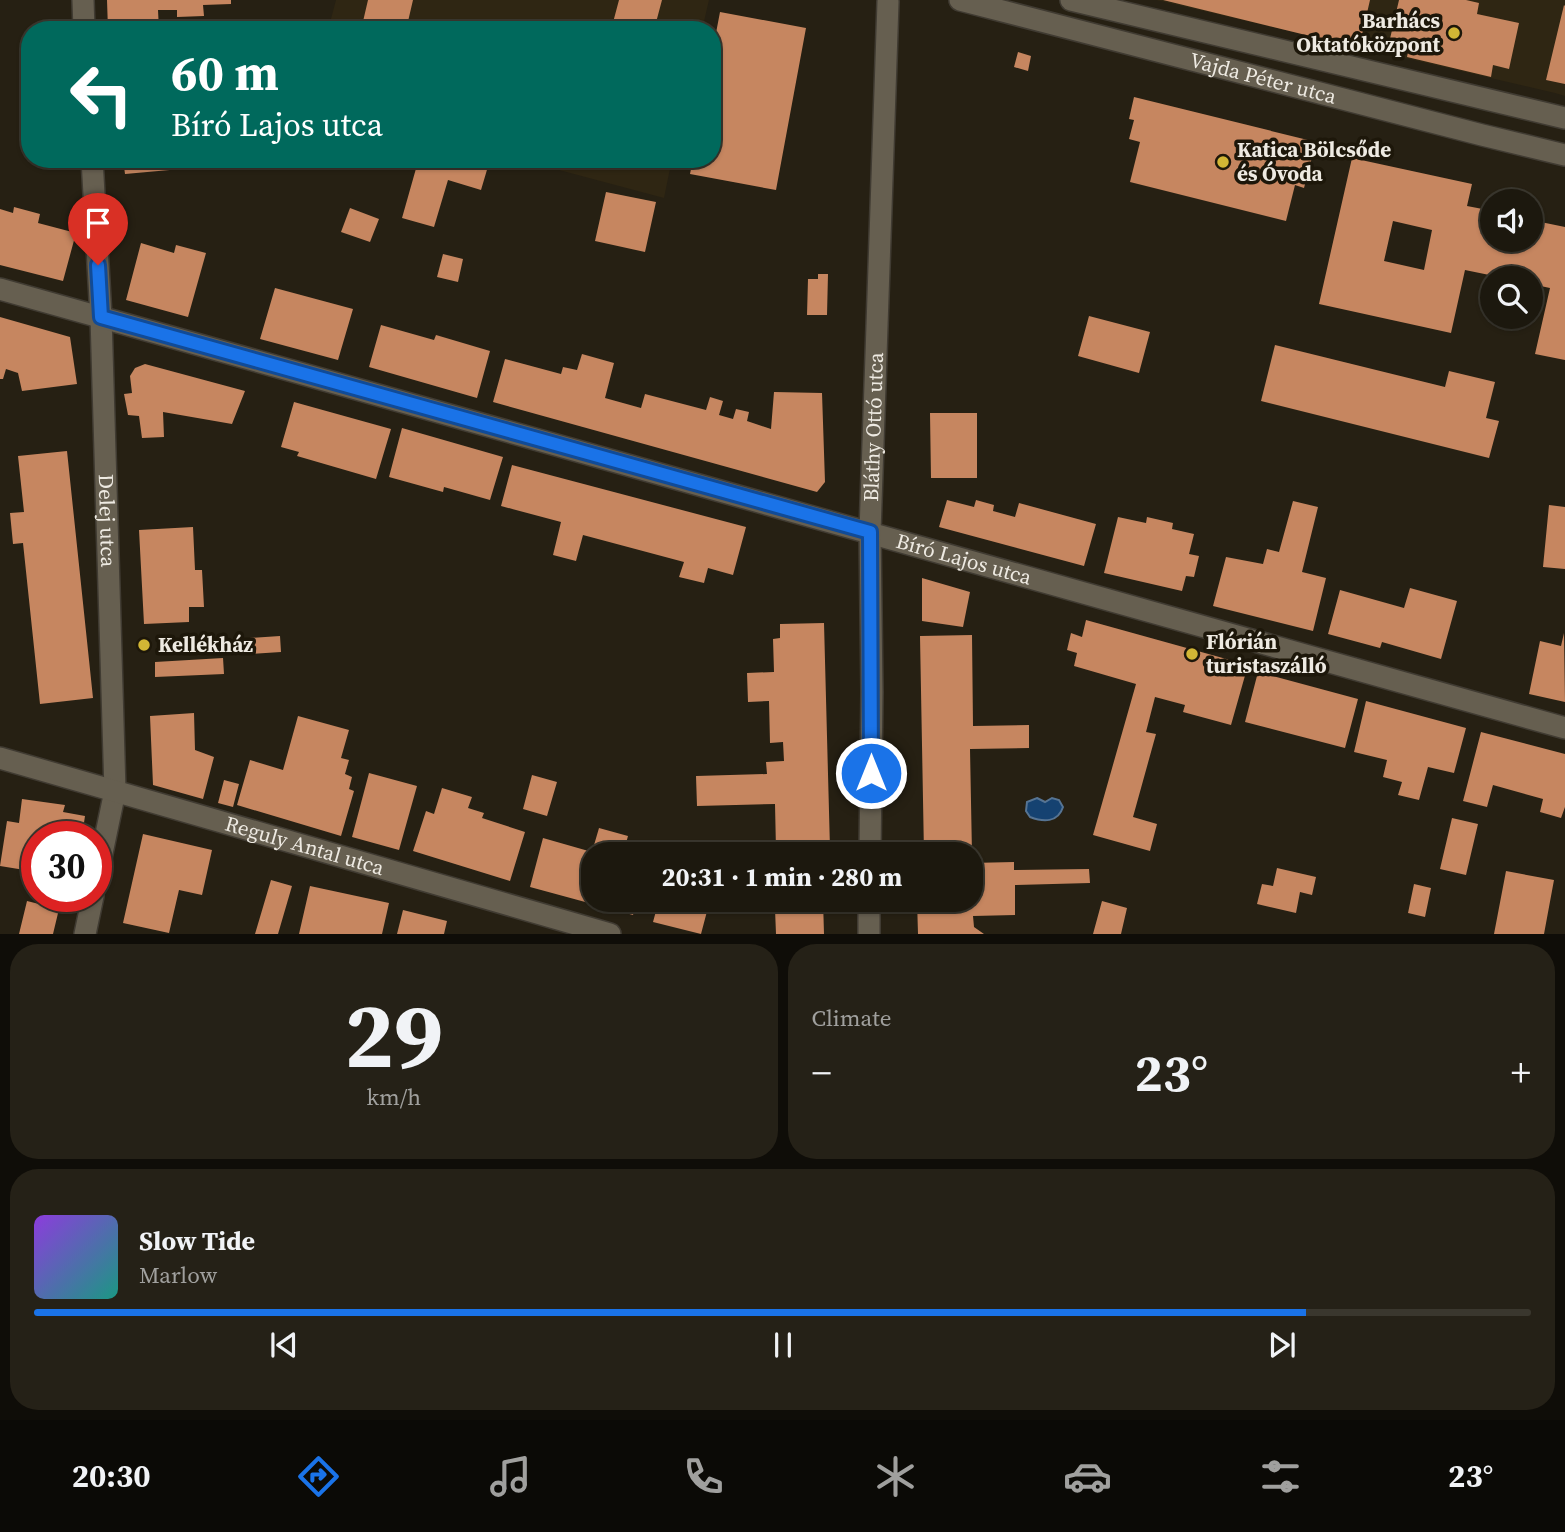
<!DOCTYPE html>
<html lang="en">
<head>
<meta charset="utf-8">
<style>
	body { margin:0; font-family:"Source Serif 4",serif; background:#252117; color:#f1f3f6; height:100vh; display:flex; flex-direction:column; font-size:26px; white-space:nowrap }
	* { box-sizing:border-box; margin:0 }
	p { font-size:23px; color:#a0a09e }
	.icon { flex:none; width:38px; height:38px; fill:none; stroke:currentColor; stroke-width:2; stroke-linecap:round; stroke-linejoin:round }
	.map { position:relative; height:934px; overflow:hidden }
	.sheet { display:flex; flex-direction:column; gap:10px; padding:10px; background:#0f0d08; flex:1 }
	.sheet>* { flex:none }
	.hud { position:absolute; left:21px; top:21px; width:700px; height:147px; border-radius:28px; box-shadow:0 2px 5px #0004,0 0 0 2px #3a372e; background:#00695c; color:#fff; overflow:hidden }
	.fabs { position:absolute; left:1480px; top:189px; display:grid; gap:14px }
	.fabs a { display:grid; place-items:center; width:63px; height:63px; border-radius:50%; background:#1c180e; box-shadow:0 2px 5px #0004,0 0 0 2px #3a372e; font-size:35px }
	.speed { position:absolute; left:21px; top:821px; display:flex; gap:14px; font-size:35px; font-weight:700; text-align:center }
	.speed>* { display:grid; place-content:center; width:91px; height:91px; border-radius:50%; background:#1c180e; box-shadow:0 2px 5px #0004,0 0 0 2px #3a372e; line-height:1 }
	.speed .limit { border:10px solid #d22; background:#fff; color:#111 }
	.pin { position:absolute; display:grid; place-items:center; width:60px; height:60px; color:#fff; margin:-72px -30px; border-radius:50% 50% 50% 0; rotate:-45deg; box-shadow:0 0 7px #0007 }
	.pin .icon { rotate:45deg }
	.me { position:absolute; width:77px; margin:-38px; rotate:0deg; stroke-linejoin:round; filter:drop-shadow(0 0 5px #0008) }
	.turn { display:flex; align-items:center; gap:24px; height:147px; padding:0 35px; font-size:32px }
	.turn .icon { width:91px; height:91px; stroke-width:2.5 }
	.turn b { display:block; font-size:49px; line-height:60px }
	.big { font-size:52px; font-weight:700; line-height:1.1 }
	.sheet .widget { flex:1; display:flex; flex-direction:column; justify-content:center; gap:10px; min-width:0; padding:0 24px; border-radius:28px; background:#252117 }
	.sheet .dial { align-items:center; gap:0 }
	.dial b { font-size:91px; line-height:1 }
	.song { display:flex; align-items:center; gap:21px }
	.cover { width:84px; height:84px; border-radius:10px; background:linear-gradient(135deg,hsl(270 70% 55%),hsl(170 70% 35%)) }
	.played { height:7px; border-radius:4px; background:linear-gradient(90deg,#1a73e8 85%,#3a372e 85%) }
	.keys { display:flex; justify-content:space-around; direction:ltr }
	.heat { display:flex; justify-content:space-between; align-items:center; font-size:38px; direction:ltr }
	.sheet .tiles { flex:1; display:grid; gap:10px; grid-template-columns:1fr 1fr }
	.widget:last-child { grid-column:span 2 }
	.trip { position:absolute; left:581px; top:842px; width:402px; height:70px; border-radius:28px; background:#1c180e; box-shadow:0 2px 5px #0004,0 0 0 2px #3a372e; font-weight:700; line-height:70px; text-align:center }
	.menu { display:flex; height:112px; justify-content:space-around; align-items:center; background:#0b0a06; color:#a0a09e }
	.menu .icon { width:49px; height:49px }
	.menu .current { color:#1a73e8 }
	.menu b { font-size:32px; color:#f1f3f6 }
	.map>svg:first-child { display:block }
</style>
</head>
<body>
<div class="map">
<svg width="1565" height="934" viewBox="0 0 1565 934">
	<rect width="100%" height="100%" fill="#262013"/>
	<!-- built -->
	<path fill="#2f2613" d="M336,0H709L702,30H328Z
		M1156,0H1565V96L1555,93Z
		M518,159H672L664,198Z"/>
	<!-- water -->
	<path fill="#154271" stroke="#567493" stroke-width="2" d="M1037,798L1045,802L1052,798L1059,800L1063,807C1058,823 1043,822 1030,817L1026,811L1027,802Z"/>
	<!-- building -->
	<path fill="#c68660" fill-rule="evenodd" d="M107,0H231V4L203,5L204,16L177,17V10H158L159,30H108Z
		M368,0H413L406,30H361Z
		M619,0H662L654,30H611Z
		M1163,0H1370L1359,48Z
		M1399,0H1466L1479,3L1477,14L1519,23L1509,69L1493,65L1491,77L1407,57L1409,47L1389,43Z
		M1564,5L1565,6V84L1546,80Z
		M720,12L806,28L776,190L690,174L693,159H712V54Z
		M1018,52L1031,56L1028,71L1014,67Z
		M1134,97L1316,142L1304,188L1295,185L1286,221L1130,182L1140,142L1129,139L1134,120L1129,119Z
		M1352,158L1472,184L1467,206L1493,211V240H1531V220L1565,227V360L1535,354L1550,288L1531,284V278H1504L1465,270L1451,333L1319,304ZM1393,221L1432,230L1424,270L1384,261Z
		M123,159H271V161L125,174Z
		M430,159H476L489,163L481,190L448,180L434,227L402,218L417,165L428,168Z
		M606,192L656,202L645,252L595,241Z
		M14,207L40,214L38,223L76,233L63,281L0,265V209L13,213Z
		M350,208L379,219L370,242L341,232Z
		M141,243L174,253L176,245L206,253L188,317L126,300Z
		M443,254L463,259L458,282L437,277Z
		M818,274H828L827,315H807L808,279H818Z
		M275,288L353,309L338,360L260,339Z
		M1089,316L1150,332L1139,373L1078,356Z
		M0,317L70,337L77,384L22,391L18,373L6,369L3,379H0Z
		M381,325L434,340L436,335L490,351L477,398L369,367Z
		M1275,345L1445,387L1449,371L1495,382L1486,418L1499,421L1489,458L1261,401Z
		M582,354L614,363L605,398L641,408L645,394L706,410L710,397L723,401L719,415L733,419L736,409L749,412L747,421L771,429L774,392L822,393L825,482L817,492L493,402L505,359L561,374L563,367L577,370Z
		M145,364L245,391L232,424L163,412L164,437L142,438L139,416L128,415L124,394L132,393L130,376L135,368Z
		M294,402L391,429L376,479L297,456L299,452L281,447Z
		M930,413H977V478H931Z
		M402,428L503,457L490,500L444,487L443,492L389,477Z
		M67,451L93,698L40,704L23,543L13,544L10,513L24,512L18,456Z
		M512,465L746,527L733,575L708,568L704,583L679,577L684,562L583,535L576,561L553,555L561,522L501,506Z
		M947,500L974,507L976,500L994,505L993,511L1015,517L1019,503L1096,524L1084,566L939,527Z
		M1293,501L1318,507L1302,572L1326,578L1313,631L1213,606L1226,557L1263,564L1267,549L1279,552Z
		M1549,505L1565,507V569L1543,567Z
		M1118,517L1146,523L1147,517L1173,523L1172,529L1194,534L1189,554L1199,556L1194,577L1186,576L1182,591L1104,573Z
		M193,527L195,570H202L204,607H189V622L144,624L139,530Z
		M922,578L970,592L963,627L922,621Z
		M1410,588L1457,601L1441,659L1382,642L1380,648L1328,634L1340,590L1404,608Z
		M1086,620L1248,665L1231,725L1183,712L1185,705L1155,697L1146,732L1156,734L1133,817L1157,824L1150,851L1093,835L1136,684L1074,666L1077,653L1067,650L1071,633L1082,637Z
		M824,623L830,849L776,850L775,804L697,806L696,776L767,774L766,762L784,761L783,742L770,743L769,701L748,702L747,673L774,672L773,639L780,638V624Z
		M1564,633L1565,702L1529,694L1540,641L1561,646Z
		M972,635L973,726L1029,725V748L970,749L972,854H924L920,636Z
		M280,636L281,652L236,655L235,639Z
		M223,658L224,674L155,677V662Z
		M1258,672L1358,699L1345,748L1245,722Z
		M1366,701L1466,728L1454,773L1428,767L1419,800L1398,795L1402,782L1383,777L1387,760L1354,752Z
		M194,713L195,750L214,757L203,799L153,785L150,716Z
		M298,716L349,730L341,758L349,760L345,774L352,777L349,789L354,791L341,836L237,805L250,760L283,770Z
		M1481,732L1565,754V807L1561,818L1540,812L1543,799L1493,785L1487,807L1463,801Z
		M369,773L417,786L399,850L352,837Z
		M532,775L557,782L547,816L523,809Z
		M224,780L239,784L233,807L218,803Z
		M442,788L472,797L468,808L484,813L482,818L525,832L510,881L413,851L426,811L434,814Z
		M22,799L65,805L63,812L85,816L82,836H37V872L0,866L7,821L19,823Z
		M1452,818L1478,824L1466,875L1440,869Z
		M599,828L628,836L623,854H593V900H637L633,915L530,887L543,838L592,852Z
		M143,834L212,850L202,895L179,890L169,933L123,923Z
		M1014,862V870L1089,869L1090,883L1015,885V915L973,916L974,927L984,934H918L917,900H971V863Z
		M1277,868L1316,877L1312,895L1300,892L1296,913L1257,904L1262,884L1273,886Z
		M1506,871L1554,880L1544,934H1494Z
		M271,880L292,886L278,934H255Z
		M1414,884L1431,888L1425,917L1408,913Z
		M310,886L389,903L382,934H299Z
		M659,900H710L701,934L653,922Z
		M761,900H823L824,934H776L775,909L762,910Z
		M27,901L59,909L53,934H19Z
		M1102,901L1127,908L1121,934H1093Z
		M403,910L447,921L444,934H397Z"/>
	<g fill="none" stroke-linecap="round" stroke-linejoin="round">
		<!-- minor casing -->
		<g stroke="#403b32" stroke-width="24">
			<g id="minor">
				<path d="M83,0L84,30"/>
				<path id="s1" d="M960,0L1482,135L1565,155"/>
				<path d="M1071,0L1565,118"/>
				<path id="s2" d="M92,159L101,317L115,791L96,882"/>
				<path id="s3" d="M0,289L1565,728"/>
				<path id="s4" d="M0,758L610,934"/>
				<path id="s5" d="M870,854L872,692L870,532L888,2"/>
				<path d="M85,934L93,896"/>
				<path d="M869,934V900"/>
			</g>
		</g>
		<!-- minor -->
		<use href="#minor" stroke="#665f50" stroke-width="21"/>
	</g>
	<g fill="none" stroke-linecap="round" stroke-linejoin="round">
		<!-- route casing -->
		<g stroke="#114b97" stroke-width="18">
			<path id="route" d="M98,265L101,317L870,532L871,773"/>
		</g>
		<!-- route -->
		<use href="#route" stroke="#1a73e8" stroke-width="12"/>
	</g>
	<!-- markers -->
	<g fill="#d2b635" stroke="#1d170a" stroke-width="2.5">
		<circle cx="1454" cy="33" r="7"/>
		<circle cx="1223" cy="162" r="7"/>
		<circle cx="144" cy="645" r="7"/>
		<circle cx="1192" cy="654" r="7"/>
	</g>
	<g text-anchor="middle" stroke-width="7" stroke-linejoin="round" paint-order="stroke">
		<!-- poi labels -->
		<g font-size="21" font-weight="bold" fill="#eeeae2" stroke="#1d170a" text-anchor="start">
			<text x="1440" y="28" text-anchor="end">Barhács<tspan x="1440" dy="24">Oktatóközpont</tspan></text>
			<text x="1237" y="157">Katica Bölcsőde<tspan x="1237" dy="24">és Óvoda</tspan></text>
			<text x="1206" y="649">Flórián<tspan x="1206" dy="24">turistaszálló</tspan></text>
			<text x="158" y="652">Kellékház</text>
		</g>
		<!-- street labels -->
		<g font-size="21" fill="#eeeae2" stroke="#1d170a">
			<text dy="7" stroke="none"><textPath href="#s1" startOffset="313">Vajda Péter utca</textPath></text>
			<text dy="7" stroke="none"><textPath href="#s5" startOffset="427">Bláthy Ottó utca</textPath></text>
			<text dy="7" stroke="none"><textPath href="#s2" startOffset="362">Delej utca</textPath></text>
			<text dy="7" stroke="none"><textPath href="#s3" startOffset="1001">Bíró Lajos utca</textPath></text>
			<text dy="7" stroke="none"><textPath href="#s4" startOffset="317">Reguly Antal utca</textPath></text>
		</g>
	</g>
</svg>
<div class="fabs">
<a><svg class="icon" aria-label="sound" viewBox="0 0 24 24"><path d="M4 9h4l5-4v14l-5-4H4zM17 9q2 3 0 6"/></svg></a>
<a><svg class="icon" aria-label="search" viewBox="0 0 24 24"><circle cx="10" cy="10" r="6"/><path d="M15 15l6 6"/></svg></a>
</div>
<div class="speed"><div class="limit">30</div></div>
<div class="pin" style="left:98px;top:265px;background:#d93025"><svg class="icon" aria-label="arrive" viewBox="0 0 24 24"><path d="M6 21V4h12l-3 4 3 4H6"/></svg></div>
<svg class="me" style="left:871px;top:773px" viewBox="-20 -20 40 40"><circle r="17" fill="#1a73e8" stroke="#fff" stroke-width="3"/><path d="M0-11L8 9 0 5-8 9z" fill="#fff"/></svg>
<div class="trip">20:31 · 1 min · 280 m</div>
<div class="hud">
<div class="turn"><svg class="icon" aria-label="left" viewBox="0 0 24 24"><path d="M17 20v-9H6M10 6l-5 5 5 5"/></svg><div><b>60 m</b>Bíró Lajos utca</div></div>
</div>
</div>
<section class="sheet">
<div class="tiles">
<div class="widget dial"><b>29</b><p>km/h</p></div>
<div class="widget"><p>Climate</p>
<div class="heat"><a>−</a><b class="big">23°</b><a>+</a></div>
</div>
<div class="widget">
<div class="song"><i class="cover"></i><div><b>Slow Tide</b><p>Marlow</p></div></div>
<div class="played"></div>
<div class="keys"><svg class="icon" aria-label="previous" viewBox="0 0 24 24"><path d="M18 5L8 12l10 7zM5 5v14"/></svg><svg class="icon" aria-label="pause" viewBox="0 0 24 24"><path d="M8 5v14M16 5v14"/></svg><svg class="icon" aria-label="next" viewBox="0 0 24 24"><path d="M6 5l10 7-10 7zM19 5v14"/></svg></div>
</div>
</div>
</section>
<nav class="menu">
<b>20:30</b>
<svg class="icon current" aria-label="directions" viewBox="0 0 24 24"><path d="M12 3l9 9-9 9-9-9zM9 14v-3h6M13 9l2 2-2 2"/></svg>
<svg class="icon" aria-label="music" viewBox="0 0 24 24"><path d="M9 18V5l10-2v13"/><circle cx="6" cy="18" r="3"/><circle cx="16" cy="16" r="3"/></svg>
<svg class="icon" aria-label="phone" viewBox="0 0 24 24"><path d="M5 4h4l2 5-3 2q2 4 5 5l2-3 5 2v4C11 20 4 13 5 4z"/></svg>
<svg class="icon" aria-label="climate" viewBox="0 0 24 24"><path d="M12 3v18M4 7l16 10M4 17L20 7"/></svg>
<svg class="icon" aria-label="car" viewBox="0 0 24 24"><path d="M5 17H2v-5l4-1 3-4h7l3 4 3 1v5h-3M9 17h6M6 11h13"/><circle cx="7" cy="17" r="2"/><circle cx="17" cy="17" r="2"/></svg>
<svg class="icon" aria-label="filters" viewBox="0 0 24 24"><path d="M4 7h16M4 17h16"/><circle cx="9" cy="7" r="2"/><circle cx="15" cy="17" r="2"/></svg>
<b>23°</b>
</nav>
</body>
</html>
